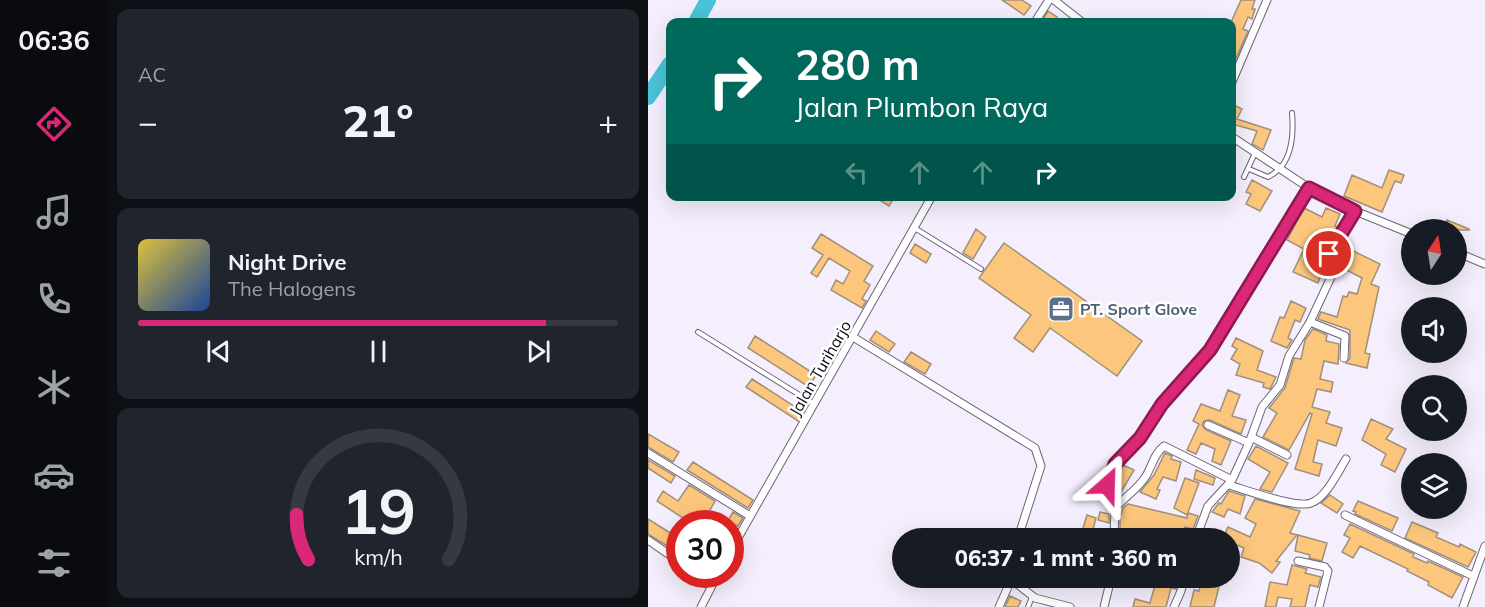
<!DOCTYPE html>
<html lang="id">
<head>
<meta charset="utf-8">
<style>
	body { margin:0; font-family:Mulish,sans-serif; background:#20242c; color:#f1f3f6; height:100vh; display:flex; flex-direction:column; font-size:22px; white-space:nowrap }
	* { box-sizing:border-box; margin:0 }
	p { font-size:20px; color:#9ea1a6 }
	.icon { flex:none; width:33px; height:33px; fill:none; stroke:currentColor; stroke-width:2; stroke-linecap:round; stroke-linejoin:round }
	.map { position:relative; flex:1; overflow:hidden }
	.drawer { display:flex; flex-direction:column; gap:9px; padding:9px; background:#0d0f14; width:540px }
	.drawer>* { flex:none }
	.top-card { position:absolute; left:18px; top:18px; width:570px; height:183px; border-radius:12px; box-shadow:0 6px 24px #0002; background:#00695c; color:#fff; overflow:hidden }
	.needle { width:39px; rotate:12deg }
	.fabs { position:absolute; left:753px; top:219px; display:grid; gap:12px }
	.fabs a { display:grid; place-items:center; width:66px; height:66px; border-radius:50%; background:#171b24; box-shadow:0 6px 24px #0002; font-size:30px }
	.speed { position:absolute; left:18px; top:510px; display:flex; gap:12px; font-size:30px; font-weight:700; text-align:center }
	.speed>* { display:grid; place-content:center; width:78px; height:78px; border-radius:50%; background:#171b24; box-shadow:0 6px 24px #0002; line-height:1 }
	.speed .limit { border:9px solid #d22; background:#fff; color:#111 }
	.pin { position:absolute; display:grid; place-items:center; width:51px; height:51px; color:#fff; margin:-26px; border:3px solid #fff; border-radius:50%; box-shadow:0 2px 6px #0007 }
	.me { position:absolute; width:66px; margin:-33px; rotate:25deg; stroke-linejoin:round; filter:drop-shadow(0 0 4px #0008) }
	.turn { display:flex; align-items:center; gap:21px; height:126px; padding:0 30px; font-size:27px }
	.turn .icon { width:78px; height:78px; stroke-width:2.5 }
	.turn b { display:block; font-size:42px; line-height:51px }
	.lanes { display:flex; align-items:center; height:57px; padding:0 30px; background:#0003; justify-content:center; gap:30px; direction:ltr }
	.lanes .off { opacity:.35 }
	.big { font-size:45px; font-weight:800; line-height:1.1 }
	.drawer .card { flex:1; display:flex; flex-direction:column; justify-content:center; gap:9px; min-width:0; padding:0 21px; border-radius:12px; background:#20242c }
	.drawer .dial { align-items:center; gap:0 }
	.dial svg { height:156px; overflow:visible; fill:none; stroke:#363941; stroke-width:7; stroke-linecap:round; text-anchor:middle }
	.dial text { fill:#f1f3f6; stroke:none }
	.song { display:flex; align-items:center; gap:18px }
	.cover { width:72px; height:72px; border-radius:9px; background:linear-gradient(135deg,hsl(50 70% 55%),hsl(220 70% 35%)) }
	.played { height:6px; border-radius:3px; background:linear-gradient(90deg,#db2777 85%,#363941 85%) }
	.keys { display:flex; justify-content:space-around; direction:ltr }
	.heat { display:flex; justify-content:space-between; align-items:center; font-size:33px; direction:ltr }
	.trip { position:absolute; left:244px; top:528px; width:348px; height:60px; border-radius:30px; background:#171b24; box-shadow:0 6px 24px #0002; font-weight:800; line-height:60px; text-align:center }
	main { display:flex; flex:1; min-height:0 }
	.dock { display:flex; flex-direction:column; width:108px; justify-content:space-around; align-items:center; background:#090b0e; color:#9ea1a6 }
	.dock .icon { width:42px; height:42px }
	.dock .on { color:#db2777 }
	.dock b { font-size:27px; color:#f1f3f6 }
	.map>svg:first-child { display:block }
</style>
</head>
<body>
<main>
<nav class="dock">
<b>06:36</b>
<svg class="icon on" aria-label="directions" viewBox="0 0 24 24"><path d="M12 3l9 9-9 9-9-9zM9 14v-3h6M13 9l2 2-2 2"/></svg>
<svg class="icon" aria-label="music" viewBox="0 0 24 24"><path d="M9 18V5l10-2v13"/><circle cx="6" cy="18" r="3"/><circle cx="16" cy="16" r="3"/></svg>
<svg class="icon" aria-label="phone" viewBox="0 0 24 24"><path d="M5 4h4l2 5-3 2q2 4 5 5l2-3 5 2v4C11 20 4 13 5 4z"/></svg>
<svg class="icon" aria-label="climate" viewBox="0 0 24 24"><path d="M12 3v18M4 7l16 10M4 17L20 7"/></svg>
<svg class="icon" aria-label="car" viewBox="0 0 24 24"><path d="M5 17H2v-5l4-1 3-4h7l3 4 3 1v5h-3M9 17h6M6 11h13"/><circle cx="7" cy="17" r="2"/><circle cx="17" cy="17" r="2"/></svg>
<svg class="icon" aria-label="filters" viewBox="0 0 24 24"><path d="M4 7h16M4 17h16"/><circle cx="9" cy="7" r="2"/><circle cx="15" cy="17" r="2"/></svg>
</nav>
<section class="drawer">
<div class="card"><p>AC</p>
<div class="heat"><a>−</a><b class="big">21°</b><a>+</a></div>
</div>
<div class="card">
<div class="song"><i class="cover"></i><div><b>Night Drive</b><p>The Halogens</p></div></div>
<div class="played"></div>
<div class="keys"><svg class="icon" aria-label="previous" viewBox="0 0 24 24"><path d="M18 5L8 12l10 7zM5 5v14"/></svg><svg class="icon" aria-label="pause" viewBox="0 0 24 24"><path d="M8 5v14M16 5v14"/></svg><svg class="icon" aria-label="next" viewBox="0 0 24 24"><path d="M6 5l10 7-10 7zM19 5v14"/></svg></div>
</div>
<div class="card dial"><svg viewBox="0 0 100 80">
<path d="M14 69A42 42 0 1 1 86 69"/>
<path d="M14 69A42 42 0 0 1 8 46" stroke="#db2777"/>
<text x="50" y="56" font-size="32" font-weight="700">19</text>
<text x="50" y="72" font-size="11">km/h</text>
</svg></div>
</section>
<div class="map">
<svg width="837" height="607" viewBox="0 0 837 607">
	<rect width="100%" height="100%" fill="#f4eefd"/>
	<g fill="none" stroke-linecap="round" stroke-linejoin="round">
		<!-- river -->
		<path stroke="#4ac3d8" stroke-width="16" d="M48,22L60,0
			M0,97L22,64"/>
	</g>
	<!-- building -->
	<path fill="#fcc67d" stroke="#a0907b" stroke-width="1.5" d="M354,0H374L383,6L376,15Z
		M593,0H607L604,9H607L604,19L600,17L595,29L600,31L587,61L584,60V20Z
		M400,11L409,17L406,22H393Z
		M584,104L594,109L589,119L623,130L615,150L604,144L609,131L584,124Z
		M741,170L756,175L753,183L747,181L734,212L696,196L704,175L734,188Z
		M604,180L624,191L612,211L598,204L603,194L598,192Z
		M225,196H247L241,206Z
		M656,208L674,217L678,208L692,214L687,226L690,227L675,256L678,274L677,276L673,274L670,283L645,272L656,249L639,240Z
		M799,220L821,229V230H795Z
		M328,229L338,237L325,259L315,253Z
		M173,234L225,266L216,281L222,285L214,299L218,301L214,308L183,290L188,280L195,284L202,271L181,258L169,277L163,273L175,255L164,248Z
		M696,240L702,243L699,248L732,264L723,284L731,287L717,353L722,354L719,368L698,363L702,358V330L670,319L673,312L689,317L695,296L699,297L701,292L709,294L714,278L687,264L686,261V256Z
		M356,243L494,341L469,376L402,328L385,352L366,338L383,315L331,278Z
		M267,244L283,254L278,263L262,253Z
		M643,301L658,308L652,322L647,320L640,338L644,340L639,348L623,341L632,317L636,318Z
		M665,329L679,335L678,341L691,344L690,364L676,361L672,379L685,382L683,392L669,389L664,407L682,412L678,423L694,428L688,446L670,440L665,462L674,464L671,476L647,469L664,414L662,413L641,450L615,437L629,413L621,408L637,388L646,358L653,359L657,340Z
		M228,331L247,344L241,352L222,340Z
		M107,336L168,375L161,387L100,348Z
		M588,338L615,351L609,370L628,377L622,389L615,387L616,383L588,375L592,364L583,359L589,349L584,346Z
		M263,352L283,364L277,374L256,362Z
		M104,379L155,412L150,421L98,387Z
		M580,390L592,395L584,416L598,420L593,434L562,420L556,421L554,425L558,430L583,441L573,465L564,461L567,449L553,443L548,454L539,450L551,424L545,421L553,404L572,411Z
		M723,419L745,429L738,439L758,449L747,472L733,465L738,454L714,440Z
		M0,434L31,452L25,462L0,447Z
		M608,446L640,463L624,492L612,489L622,472L600,459Z
		M517,453L524,456L523,459L533,462L528,481L515,477L509,489L512,490L508,499L492,492L506,475Z
		M0,460L27,476L23,483L0,468Z
		M45,462L105,500L100,508L39,470Z
		M475,465L486,470L470,497L464,494V488Z
		M548,470L567,478L565,485L546,479Z
		M537,478L551,483L539,515L526,508Z
		M41,485L67,501L57,519L65,524H44L9,501L15,491L30,501Z
		M581,491L597,496L592,514L580,509L576,517L564,512L571,503L573,504Z
		M682,495L695,504L689,513L673,503Z
		M607,499L652,511L642,533L649,535L628,561L632,562L624,573L611,563L593,557L596,548L582,542V538H575L580,527L602,537L608,524L597,518Z
		M710,501L750,518L744,531L707,514L708,512L705,511Z
		M480,504L539,518L540,513L550,516L545,529L537,527L534,538H472V517L475,508Z
		M85,512L95,518L90,526L86,524H78Z
		M452,512L461,514V523L450,520Z
		M439,515L448,518L443,537L433,535Z
		M0,519L32,539V554L0,534Z
		M764,522L790,533L788,537L811,547L812,544L828,552L820,567L757,538Z
		M702,524L766,554L765,557L779,563L780,561L815,577L804,598L780,585L781,582L759,571L760,569L712,546L705,558L694,552L702,538L696,535Z
		M650,535L679,543L674,561L661,558L662,555L647,551Z
		M644,565L659,569L657,573L673,577L670,587L662,585L657,607H642L644,599L630,597L628,607H617L622,582L639,585Z
		M509,578H530L528,589L523,588L518,607H485L487,599L502,603Z
		M554,578H573L566,607H542L546,590L551,591Z
		M362,596L373,601L370,607H357Z"/>
	<g fill="none" stroke-linecap="round" stroke-linejoin="round">
		<!-- service casing -->
		<g stroke="#6c6378" stroke-width="6">
			<path id="service" d="M601,169L620,177C644,166 646,136 644,113
				M596,177L607,153
				M265,227L333,269
				M50,332L166,404
				M380,607L384,597"/>
		</g>
		<!-- minor casing -->
		<g stroke="#6c6378" stroke-width="9">
			<path id="minor" d="M406,0L434,22
				M387,22L401,0
				M584,82L619,0
				M584,137L661,188L707,211L764,234
				M808,252L837,264
				M662,322L697,336L696,358
				M205,337L387,448L393,466L370,538
				M560,425L601,443
				M603,437L639,455
				M0,453L102,516
				M581,485C598,490 649,509 663,503C678,498 690,472 698,459
				M467,508L458,495L459,485L467,464L492,438L514,404L563,350L661,188
				M697,515L825,576
				M466,538L467,508C477,497 490,489 498,476C504,466 506,454 516,446L584,480
				M548,538L560,506L584,480L601,443L614,407L632,385L641,356L662,322L684,275C685,267 678,262 681,254L707,211
				M0,540L32,562
				M82,552L284,196
				M650,561L677,567L680,571L671,607
				M50,574L65,584
				M364,580L387,598L422,607
				M53,607L70,574
				M351,607L364,578
				M456,607L463,578
				M526,607L533,591L536,578
				M815,607L837,546"/>
		</g>
		<!-- service -->
		<use href="#service" stroke="#fff" stroke-width="4"/>
		<!-- minor -->
		<use href="#minor" stroke="#fff" stroke-width="7"/>
	</g>
	<g fill="none" stroke-linecap="round" stroke-linejoin="round">
		<!-- route casing -->
		<g stroke="#8e194d" stroke-width="15">
			<path id="route" d="M459,485L467,464L492,438L514,404L562,350L661,188L707,211L681,254"/>
		</g>
		<!-- route -->
		<use href="#route" stroke="#db2777" stroke-width="10"/>
	</g>
	<!-- icons -->
	<defs>
		<g id="office-square" transform="scale(1.35)"><rect x="-9" y="-9" width="18" height="18" rx="4" fill="#5c6f8a" stroke="#fff"/><path d="M-6-3h4V-5.5h4V-3h4V5H-6ZM-1-4.5V-3h2v-1.5ZM-6 0V1H6V0Z" fill="#fff"/></g>
	</defs>
	<g fill-rule="evenodd">
		<use href="#office-square" x="413" y="309"/>
	</g>
	<g text-anchor="middle" stroke-width="5" stroke-linejoin="round" paint-order="stroke">
		<!-- service labels -->
		<g font-size="16" font-weight="bold" fill="#4e5e75" stroke="#fff" text-anchor="start">
			<text x="432" y="315">PT. Sport Glove</text>
		</g>
		<!-- street labels -->
		<g font-size="16" fill="#0e0b13" stroke="#fff">
			<text transform="translate(172 368) rotate(-60)" y="6">Jalan Turiharjo</text>
		</g>
	</g>
</svg>
<div class="fabs">
<a><svg class="needle" viewBox="-14 -14 28 28"><path d="M0-13l5 13h-10z" fill="#e53935"/><path d="M0 13l5-13h-10z" fill="#9ea1a6"/></svg></a>
<a><svg class="icon" aria-label="sound" viewBox="0 0 24 24"><path d="M4 9h4l5-4v14l-5-4H4zM17 9q2 3 0 6"/></svg></a>
<a><svg class="icon" aria-label="search" viewBox="0 0 24 24"><circle cx="10" cy="10" r="6"/><path d="M15 15l6 6"/></svg></a>
<a><svg class="icon" aria-label="layers" viewBox="0 0 24 24"><path d="M12 4l9 5-9 5-9-5zM3 14l9 5 9-5"/></svg></a>
</div>
<div class="speed"><div class="limit">30</div></div>
<div class="pin" style="left:681px;top:254px;background:#d93025"><svg class="icon" aria-label="arrive" viewBox="0 0 24 24"><path d="M6 21V4h12l-3 4 3 4H6"/></svg></div>
<svg class="me" style="left:459px;top:485px" viewBox="-20 -20 40 40"><path d="M0-17L14 15 0 8-14 15z" fill="#db2777" stroke="#fff" stroke-width="4"/></svg>
<div class="trip">06:37 · 1 mnt · 360 m</div>
<div class="top-card">
<div class="turn"><svg class="icon" aria-label="right" viewBox="0 0 24 24"><path d="M7 20v-9h11M14 6l5 5-5 5"/></svg><div><b>280 m</b>Jalan Plumbon Raya</div></div>
<div class="lanes"><svg class="icon off" aria-label="left" viewBox="0 0 24 24"><path d="M17 20v-9H6M10 6l-5 5 5 5"/></svg><svg class="icon off" aria-label="ahead" viewBox="0 0 24 24"><path d="M12 20V5M6 11l6-6 6 6"/></svg><svg class="icon off" aria-label="ahead" viewBox="0 0 24 24"><path d="M12 20V5M6 11l6-6 6 6"/></svg><svg class="icon" aria-label="right" viewBox="0 0 24 24"><path d="M7 20v-9h11M14 6l5 5-5 5"/></svg></div>
</div>
</div>
</main>
</body>
</html>
